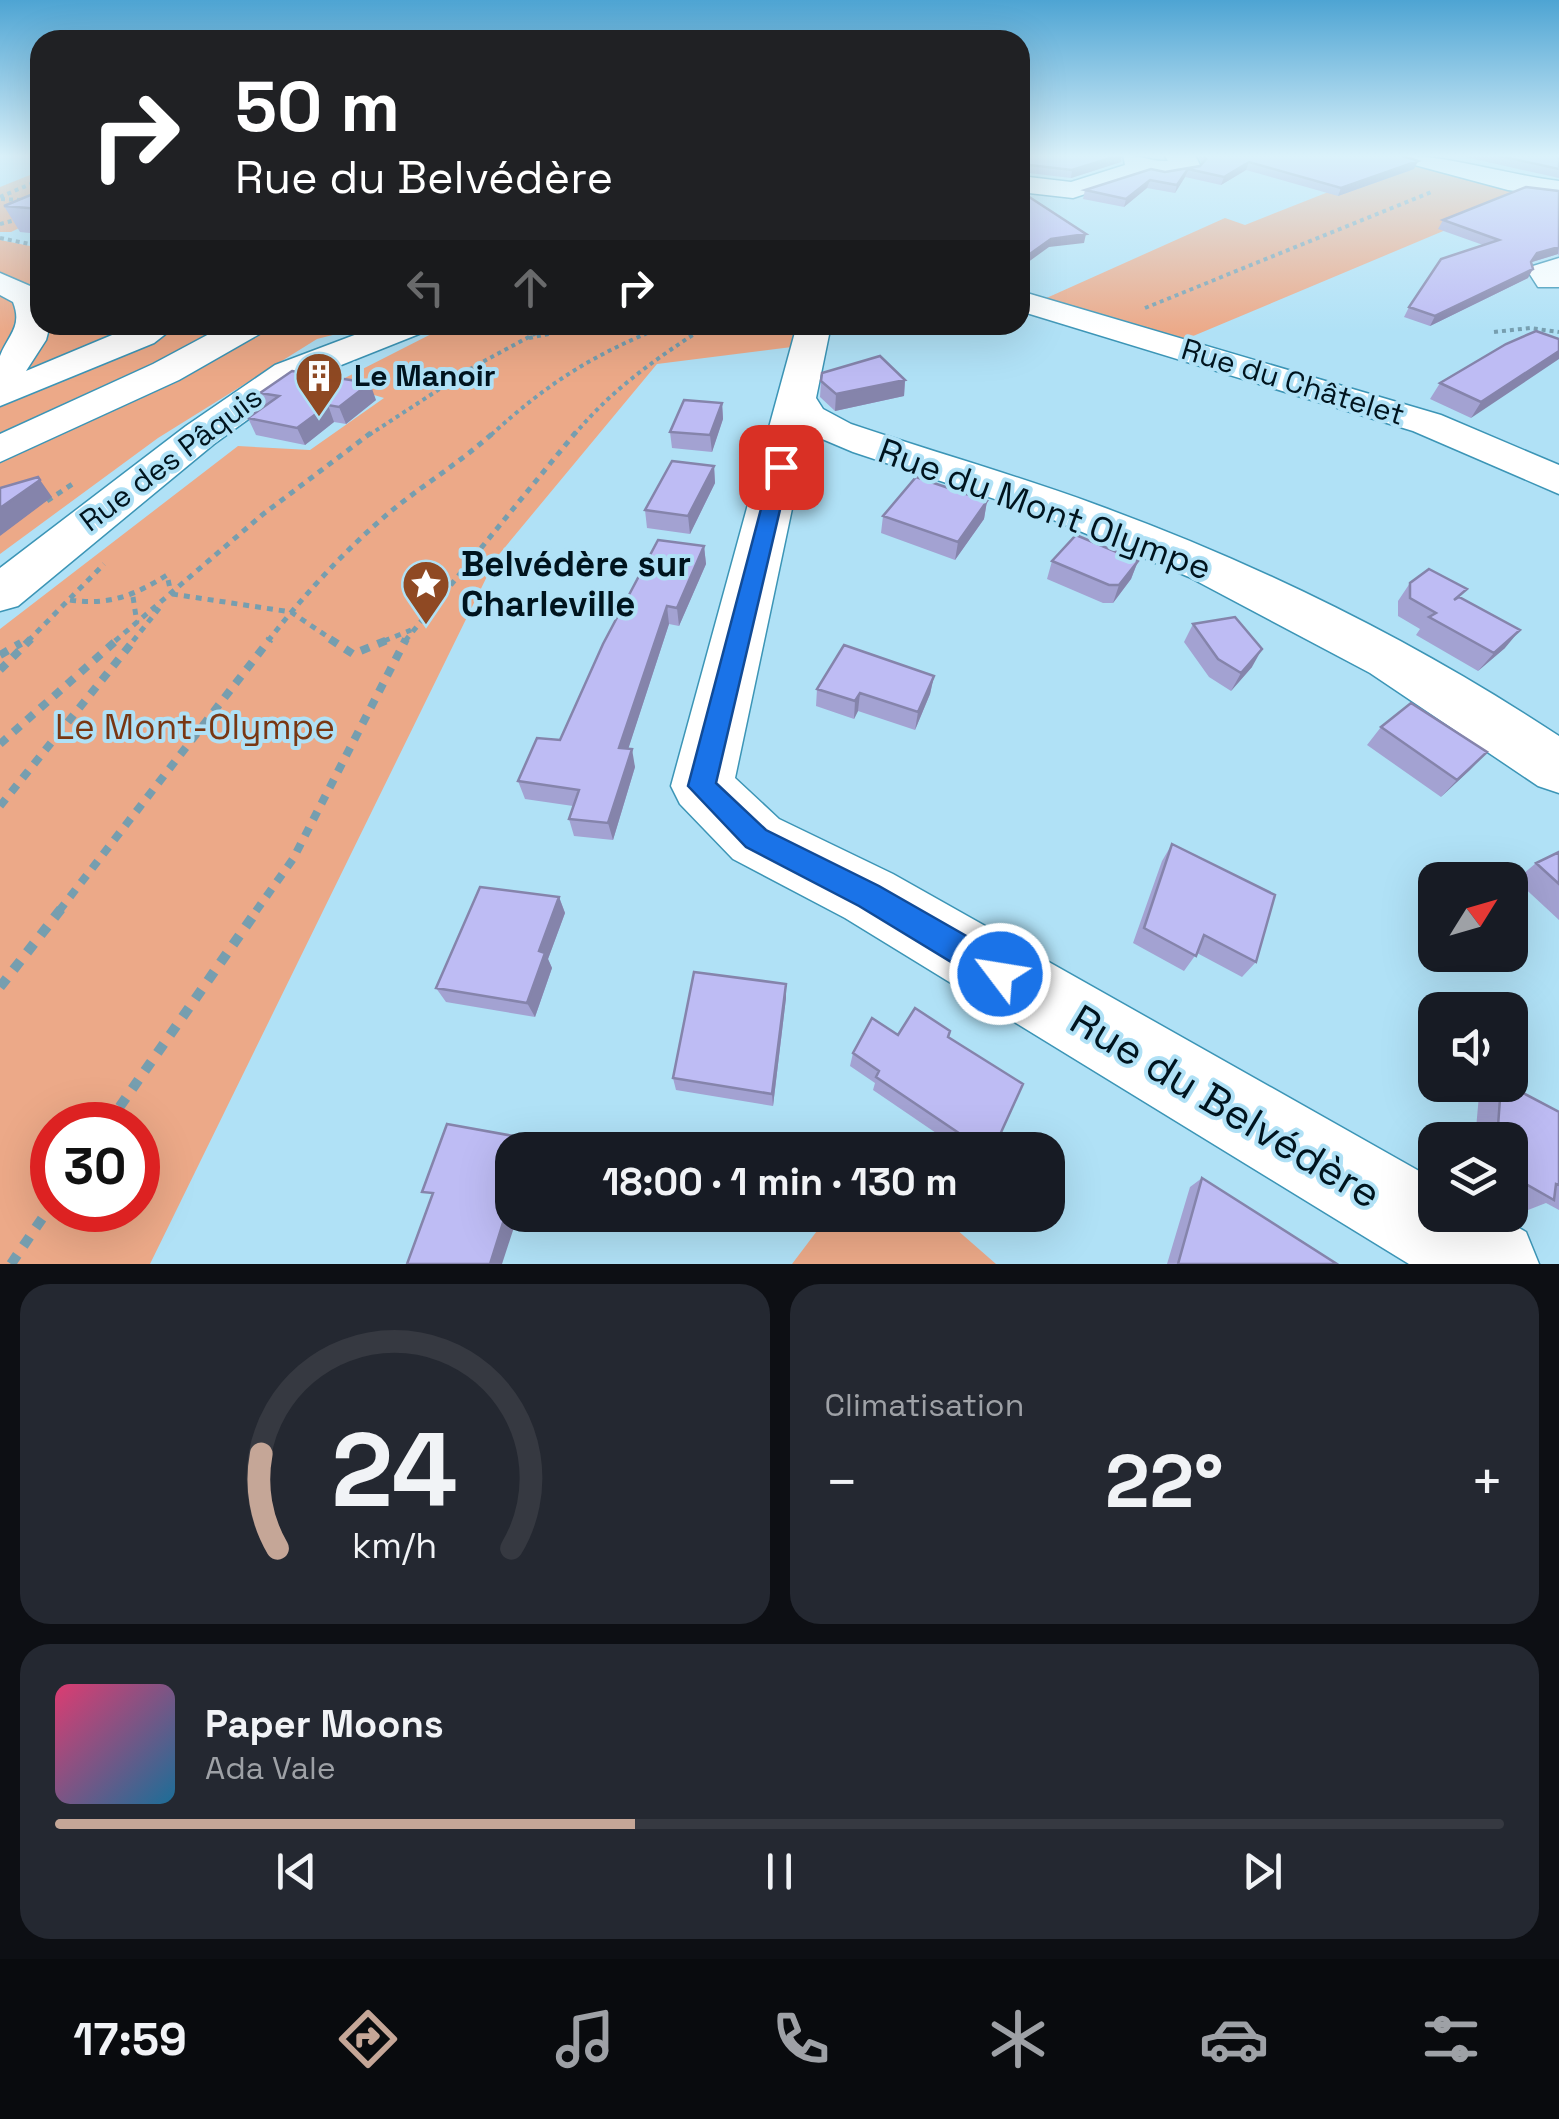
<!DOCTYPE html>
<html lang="fr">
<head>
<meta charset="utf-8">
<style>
	body { margin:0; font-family:"Space Grotesk",sans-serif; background:#242831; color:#f1f3f6; height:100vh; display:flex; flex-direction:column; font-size:38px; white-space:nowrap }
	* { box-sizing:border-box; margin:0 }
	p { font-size:32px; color:#9ea1a6 }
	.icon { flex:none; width:55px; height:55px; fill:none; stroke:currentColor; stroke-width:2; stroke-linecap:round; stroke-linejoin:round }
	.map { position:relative; height:1264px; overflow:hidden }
	.drawer { display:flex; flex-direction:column; gap:20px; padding:20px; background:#0d0f14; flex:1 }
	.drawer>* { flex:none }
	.top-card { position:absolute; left:30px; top:30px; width:1000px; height:305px; border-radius:30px; box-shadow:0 10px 40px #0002; background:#202124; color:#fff; overflow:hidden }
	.needle { width:65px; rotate:53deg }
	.fabs { position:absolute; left:1418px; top:862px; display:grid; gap:20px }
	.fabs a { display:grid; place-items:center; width:110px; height:110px; border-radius:20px; background:#171b24; box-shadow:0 10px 40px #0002; font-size:50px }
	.speed { position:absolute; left:30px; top:1102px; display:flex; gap:20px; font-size:50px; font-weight:700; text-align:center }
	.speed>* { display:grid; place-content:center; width:130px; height:130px; border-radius:50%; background:#171b24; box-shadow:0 10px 40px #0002; line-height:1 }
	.speed .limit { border:15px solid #d22; background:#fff; color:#111 }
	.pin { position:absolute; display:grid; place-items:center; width:85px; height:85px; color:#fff; margin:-42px; border-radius:20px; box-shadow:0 5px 15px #0006 }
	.me { position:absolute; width:110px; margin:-55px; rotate:301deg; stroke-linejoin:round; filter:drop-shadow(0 0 8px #0008) }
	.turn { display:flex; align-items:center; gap:35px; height:210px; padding:0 40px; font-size:45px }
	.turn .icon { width:130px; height:130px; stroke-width:2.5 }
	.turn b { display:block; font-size:70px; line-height:85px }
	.lanes { display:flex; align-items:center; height:95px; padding:0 40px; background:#0003; justify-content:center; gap:50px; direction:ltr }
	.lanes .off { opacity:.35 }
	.big { font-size:75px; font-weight:800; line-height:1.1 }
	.drawer .tile { flex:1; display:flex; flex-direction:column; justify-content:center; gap:15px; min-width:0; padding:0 35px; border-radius:30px; background:#242831 }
	.drawer .dial { align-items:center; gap:0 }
	.dial svg { height:260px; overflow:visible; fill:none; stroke:#363941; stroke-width:7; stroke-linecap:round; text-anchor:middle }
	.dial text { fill:#f1f3f6; stroke:none }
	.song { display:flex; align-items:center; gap:30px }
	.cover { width:120px; height:120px; border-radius:15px; background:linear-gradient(135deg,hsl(340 70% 55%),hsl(200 70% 35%)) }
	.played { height:10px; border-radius:5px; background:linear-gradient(90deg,#c5a697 40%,#363941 40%) }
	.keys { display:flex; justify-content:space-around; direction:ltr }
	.heat { display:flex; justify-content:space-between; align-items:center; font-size:55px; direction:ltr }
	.drawer .tiles { flex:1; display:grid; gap:20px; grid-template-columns:1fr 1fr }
	.tile:last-child { grid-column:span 2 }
	.trip { position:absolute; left:495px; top:1132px; width:570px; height:100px; border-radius:30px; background:#171b24; box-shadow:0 10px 40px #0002; font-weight:800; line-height:100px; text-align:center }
	.dock { display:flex; height:160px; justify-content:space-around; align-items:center; background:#090b0e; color:#9ea1a6 }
	.dock .icon { width:70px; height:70px }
	.dock .on { color:#c5a697 }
	.dock b { font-size:45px; color:#f1f3f6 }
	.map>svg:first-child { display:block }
</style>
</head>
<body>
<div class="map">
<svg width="1559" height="1264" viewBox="0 0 1559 1264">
	<rect width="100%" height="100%" fill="#b0e1f6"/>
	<!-- green -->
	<path fill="#eca988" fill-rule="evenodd" d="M1407,161L1534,193L1186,339L1042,300L1225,218L1245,225Z
		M40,171V218L11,232H0V187Z
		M0,240L40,248V325H372L317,339L158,438L0,554Z
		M449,325H798L792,347L657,364L496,558L150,1264H0V629L238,446L310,450L384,398L335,383ZM52,1125H138V1210H52Z
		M829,1215H940L996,1264H792Z"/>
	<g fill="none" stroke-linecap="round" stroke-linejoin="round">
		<!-- minor casing -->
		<g stroke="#3c95b6" stroke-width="3">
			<path id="minor" d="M1123,155C1140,155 1152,162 1168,161L1164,155H1195L1200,165L1197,170L1162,176L1149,173L1073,198L1020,192V176L1071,182L1125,165Z
				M1393,155C1449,155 1503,174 1559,181V197L1508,190L1396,160Z
				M1559,258V287H1538L1529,273L1533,266Z
				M0,273L37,289L40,325H50L46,340L26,371L136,325H177L154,343L0,406C0,392 0,369 0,356C8,335 23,327 13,302L0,295Z
				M1020,291L1441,415L1559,465V494L1413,431L1020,311Z
				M226,325H268L263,332L179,380L0,462V434L153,364Z
				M381,325H429L424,332L301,381L214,444L18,606L0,611V568L186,426L275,365Z
				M797,325H831L816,398L823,409L851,424C933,452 1016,475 1097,505C1259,564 1415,641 1559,736V793L1538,786L1370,673L1189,577L1037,513L853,452L808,433L735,778L779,819L893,874L1435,1180V1215H1496L1526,1232L1539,1264H1409L845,918L733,859L680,804L671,786Z"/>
		</g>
		<!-- path-far3 -->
		<path stroke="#769eaf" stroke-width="4" stroke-dasharray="4 4" stroke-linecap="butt" d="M0,197L40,180
			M1,199L40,201
			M0,224L19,219
			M0,238L40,246
			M1145,308L1434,191
			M1494,332L1530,328L1559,332
			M529,338L592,325
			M369,435L475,366L551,325
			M491,435C549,382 594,354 667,325
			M574,435C613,388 657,358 708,325"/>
		<!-- path-far2 -->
		<path stroke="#769eaf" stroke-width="5" stroke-dasharray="6 6" stroke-linecap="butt" d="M47,501L74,483
			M172,594L291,612L334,641
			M133,597L137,623
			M70,600C109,606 135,595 167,575L171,593
			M28,641L104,564
			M115,641L262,515L372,432
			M133,641L161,606
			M268,641C303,596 346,549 390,512C424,484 461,462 494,432
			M384,641L411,630
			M405,641L576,432"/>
		<!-- path-far1 -->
		<path stroke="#769eaf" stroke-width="8" stroke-dasharray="9 9" stroke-linecap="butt" d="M330,639L353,654L390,639
			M0,655L21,643
			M0,670L31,639
			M0,744L118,639
			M0,806L135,639
			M59,911L270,639
			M256,911L293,859L406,639"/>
		<!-- path -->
		<path stroke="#769eaf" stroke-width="10" stroke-dasharray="11 11" stroke-linecap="butt" d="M0,987L61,909
			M107,1125L258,909
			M11,1264L52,1204"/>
		<!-- minor -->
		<use href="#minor" fill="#fff" fill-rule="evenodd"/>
	</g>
	<!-- wall -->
	<path fill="#a3a2d2" d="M1020,155L1121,162L1071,178L1020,172Z
		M1197,155H1400L1418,161L1414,169L1338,196L1246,170L1221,185L1185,177L1175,193L1147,188L1124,207L1083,199L1085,190L1165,172L1200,166L1202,164Z
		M1456,155H1559V178Z
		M40,191V234L20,232L4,206Z
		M1559,191V256L1558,254L1532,262L1528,278L1430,326L1404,317L1409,307L1483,245L1438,229L1443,220Z
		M1536,331L1471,418L1430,399L1440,383Z
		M905,380L904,396L835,411L820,397L821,381Z
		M260,393L376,400L346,424L334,422L305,445L256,435L248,418L266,406Z
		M722,403L723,419L712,452L672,448L670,432Z
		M714,466L715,483L690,534L647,528L645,510Z
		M987,501L984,519L955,560L881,533L883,516Z
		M704,546L706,564L679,626L669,624L628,749L635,767L613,840L574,836L569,819L573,806L525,799L518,781L560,740Z
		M1052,561H1138L1131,579L1113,603H1103L1047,579Z
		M1410,583L1460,598L1505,648L1478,671L1416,635L1420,629L1398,616V601Z
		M1193,624L1252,667L1231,691L1209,677L1184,642Z
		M934,676L930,694L915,730L858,711L854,719L816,706L817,689Z
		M1381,727L1487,752L1441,797L1367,745Z
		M1172,844L1256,962L1242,977L1197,953L1184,971L1133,943L1162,861Z
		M1559,852V920L1516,880L1536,863Z
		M559,897L565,913L548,959L552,968L535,1017L446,1002L436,988Z
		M786,998L773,1106L676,1090L673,1078Z
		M898,1035L948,1037L993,1150H961L873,1090L875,1083L850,1066L853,1053Z
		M1496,1085H1508L1559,1112V1210L1546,1203L1528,1210L1510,1199V1140H1475L1479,1095Z
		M1202,1178L1337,1264H1167L1190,1187Z"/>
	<!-- shaded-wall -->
	<path fill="#8584ab" d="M1122,155L1121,162L1071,178L1072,170Z
		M1418,161L1414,169L1338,196L1341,188Z
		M1249,162L1246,170L1221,185L1224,177Z
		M1188,169L1185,177L1175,193L1177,185Z
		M1150,180L1147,188L1124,207L1126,199Z
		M1086,234L1084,243L1049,247L1020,268V261L1051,239Z
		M1559,247L1558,254L1532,262L1537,253Z
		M1533,269L1528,278L1430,326L1435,316Z
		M1559,351V359L1471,418L1481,402Z
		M905,380L904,396L835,411L836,394Z
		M370,383L376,400L346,424L339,407Z
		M722,403L723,419L712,452L710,435Z
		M328,405L334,422L305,445L297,428Z
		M714,466L715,483L690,534L688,516Z
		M38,477L52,497L0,536V508Z
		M987,501L984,519L955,560L958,542Z
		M704,546L706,564L679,626L677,608Z
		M1138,561L1131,579L1113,603L1119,585Z
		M667,606L669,624L623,765L619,748Z
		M1520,630L1505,648L1478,671L1494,653Z
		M1262,649L1252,667L1231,691L1241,673Z
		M934,676L930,694L915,730L918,712Z
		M860,693L858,711L854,719L855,701Z
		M632,749L635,767L613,840L608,823Z
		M1487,752L1470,770L1441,797L1457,780Z
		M559,897L565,913L548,959L552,968L535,1017L527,1003L539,951Z
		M786,984V998L773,1106L772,1094Z
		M530,1139L538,1150H527Z
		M512,1194V1215H518L502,1264H490Z"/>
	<!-- building -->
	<path fill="#bebcf4" stroke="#8584ab" stroke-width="2.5" d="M1020,155H1120L1072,170L1022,164L1020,170Z
		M1204,155H1400L1418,161L1341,188L1249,162L1224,177L1188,169L1177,185L1150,180L1126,199L1085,190L1151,169L1165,172L1200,166L1206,159Z
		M1496,155H1559V169Z
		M1526,187L1559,191V247L1537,253L1531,262L1533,269L1435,316L1409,307L1441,259L1499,240L1443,220Z
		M40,191V209L4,206Z
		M1020,191L1086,234L1051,239L1020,261Z
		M1536,331L1559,339V351L1481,402L1440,383L1506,344Z
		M880,356L905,380L836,394L821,381L822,373Z
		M292,371L370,383L339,407L328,405L297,428L248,418L279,396L260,393Z
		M684,400L722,403L710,435L670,432Z
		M672,461L714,466L688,516L645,510Z
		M38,477L40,480L0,508V488Z
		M916,477L987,501L958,542L883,516Z
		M1076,535L1138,561L1119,585H1109L1052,561Z
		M658,540L704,546L677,608L667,606L619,748L632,749L608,823L569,819L579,790L518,781L537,738L560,740L603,644Z
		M1429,569L1467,589L1454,600L1459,597L1520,630L1494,653L1429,617L1436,613L1410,598V583Z
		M1235,617L1262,649L1241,673L1218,659L1193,624Z
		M844,645L934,676L918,712L860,693L855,701L817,689Z
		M1411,703L1487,752L1457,780L1381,727Z
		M1172,844L1275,895L1256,962L1204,935L1196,956L1144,928Z
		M1559,852V884L1536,863Z
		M480,887L559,897L539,951L545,953L527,1003L436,988Z
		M694,972L786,984L772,1094L673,1078Z
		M915,1008L950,1031L948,1037L1023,1084L993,1150H984L876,1077L879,1071L853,1053L872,1018L898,1035Z
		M1501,1085H1508L1559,1112V1185L1556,1184L1554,1200L1510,1175V1140H1497Z
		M447,1124L530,1139L527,1150H512V1194L490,1264H407L433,1193L422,1192Z
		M1202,1178L1337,1264H1178Z"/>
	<!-- sky -->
	<linearGradient id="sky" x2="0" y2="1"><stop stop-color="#4ea4d3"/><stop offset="0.47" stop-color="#dbf2fb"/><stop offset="1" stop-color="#dbf2fb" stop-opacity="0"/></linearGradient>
	<rect width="1559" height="332" fill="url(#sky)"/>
	<!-- route -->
	<path fill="#1a73e8" stroke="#114b97" stroke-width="2.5" d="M781,461L790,467L716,783L766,830L879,886L1012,962L1016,974L1012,985L1000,989L989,985L859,906L746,847L688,786L772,467Z"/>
	<!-- icons -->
	<defs>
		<g id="building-pin" transform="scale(2.5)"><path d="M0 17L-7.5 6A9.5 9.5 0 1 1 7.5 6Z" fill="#8f4923" stroke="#b0e1f6"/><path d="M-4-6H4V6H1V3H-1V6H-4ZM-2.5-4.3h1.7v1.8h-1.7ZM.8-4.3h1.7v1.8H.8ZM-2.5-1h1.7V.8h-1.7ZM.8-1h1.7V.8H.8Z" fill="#fff"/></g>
		<g id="sight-pin" transform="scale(2.5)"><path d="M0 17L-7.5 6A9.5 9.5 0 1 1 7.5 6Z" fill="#8f4923" stroke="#b0e1f6"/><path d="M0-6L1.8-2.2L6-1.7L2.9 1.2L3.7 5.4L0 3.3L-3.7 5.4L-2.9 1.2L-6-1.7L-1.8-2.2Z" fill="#fff"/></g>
	</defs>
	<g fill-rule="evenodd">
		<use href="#building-pin" x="319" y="376"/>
		<use href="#sight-pin" x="426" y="584"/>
	</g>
	<g text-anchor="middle" stroke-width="8" stroke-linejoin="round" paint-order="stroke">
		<!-- far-poi labels -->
		<g font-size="30" font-weight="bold" fill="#00141e" stroke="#b0e1f6" text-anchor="start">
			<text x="354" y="386">Le Manoir</text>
		</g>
		<!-- far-street labels -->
		<g font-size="30" fill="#00141e" stroke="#b0e1f6">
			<text transform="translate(1293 382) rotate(17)" y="10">Rue du Châtelet</text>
			<text transform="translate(171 459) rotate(-37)" y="10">Rue des Pâquis</text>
		</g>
		<!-- street labels -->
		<g font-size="35" fill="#00141e" stroke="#b0e1f6">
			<text transform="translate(1045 509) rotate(20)" y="12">Rue du Mont Olympe</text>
		</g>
		<!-- poi labels -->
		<g font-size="35" font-weight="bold" fill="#00141e" stroke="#b0e1f6" text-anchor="start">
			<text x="461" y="576">Belvédère sur<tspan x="461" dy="40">Charleville</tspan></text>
		</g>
		<!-- park labels -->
		<g font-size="35" fill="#793713" stroke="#b0e1f6">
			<text x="195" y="739">Le Mont-Olympe</text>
		</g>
		<!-- near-street labels -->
		<g font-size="42" fill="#00141e" stroke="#b0e1f6">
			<text transform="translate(1226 1106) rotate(31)" y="15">Rue du Belvédère</text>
		</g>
	</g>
</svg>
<div class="fabs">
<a><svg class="needle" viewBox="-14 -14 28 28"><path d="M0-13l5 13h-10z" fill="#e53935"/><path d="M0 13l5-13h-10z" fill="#9ea1a6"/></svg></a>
<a><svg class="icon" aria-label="sound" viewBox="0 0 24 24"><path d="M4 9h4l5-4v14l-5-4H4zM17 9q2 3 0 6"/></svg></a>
<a><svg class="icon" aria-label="layers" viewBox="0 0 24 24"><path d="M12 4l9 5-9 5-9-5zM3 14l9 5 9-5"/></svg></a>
</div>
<div class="speed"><div class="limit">30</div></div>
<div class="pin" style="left:781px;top:467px;background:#d93025"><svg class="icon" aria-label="arrive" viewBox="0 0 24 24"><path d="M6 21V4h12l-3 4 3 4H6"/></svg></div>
<svg class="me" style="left:1000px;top:974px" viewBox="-20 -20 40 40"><circle r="17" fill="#1a73e8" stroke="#fff" stroke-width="3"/><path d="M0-11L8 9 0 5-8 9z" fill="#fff"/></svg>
<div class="trip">18:00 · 1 min · 130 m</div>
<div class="top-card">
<div class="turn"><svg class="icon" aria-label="right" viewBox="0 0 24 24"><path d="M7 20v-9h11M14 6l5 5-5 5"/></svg><div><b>50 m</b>Rue du Belvédère</div></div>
<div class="lanes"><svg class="icon off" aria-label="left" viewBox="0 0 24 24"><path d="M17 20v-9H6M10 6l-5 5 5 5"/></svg><svg class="icon off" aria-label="ahead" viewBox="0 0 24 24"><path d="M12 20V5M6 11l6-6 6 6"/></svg><svg class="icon" aria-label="right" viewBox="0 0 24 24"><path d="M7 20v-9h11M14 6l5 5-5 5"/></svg></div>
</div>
</div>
<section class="drawer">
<div class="tiles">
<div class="tile dial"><svg viewBox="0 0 100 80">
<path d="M14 69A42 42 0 1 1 86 69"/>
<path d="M14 69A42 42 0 0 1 9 40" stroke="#c5a697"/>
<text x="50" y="56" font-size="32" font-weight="700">24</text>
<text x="50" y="72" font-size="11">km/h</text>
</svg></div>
<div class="tile"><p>Climatisation</p>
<div class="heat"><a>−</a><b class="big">22°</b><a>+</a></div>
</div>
<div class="tile">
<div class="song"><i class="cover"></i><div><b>Paper Moons</b><p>Ada Vale</p></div></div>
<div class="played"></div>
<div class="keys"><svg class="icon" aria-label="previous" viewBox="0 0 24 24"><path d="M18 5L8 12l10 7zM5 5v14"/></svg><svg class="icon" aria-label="pause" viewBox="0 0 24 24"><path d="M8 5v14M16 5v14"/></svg><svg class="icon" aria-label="next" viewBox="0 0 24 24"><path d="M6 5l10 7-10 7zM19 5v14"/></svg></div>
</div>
</div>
</section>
<nav class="dock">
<b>17:59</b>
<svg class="icon on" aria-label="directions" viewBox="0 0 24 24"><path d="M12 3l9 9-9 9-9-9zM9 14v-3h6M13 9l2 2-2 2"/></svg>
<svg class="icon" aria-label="music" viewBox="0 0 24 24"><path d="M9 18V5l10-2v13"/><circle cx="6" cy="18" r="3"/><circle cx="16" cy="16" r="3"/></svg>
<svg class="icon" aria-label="phone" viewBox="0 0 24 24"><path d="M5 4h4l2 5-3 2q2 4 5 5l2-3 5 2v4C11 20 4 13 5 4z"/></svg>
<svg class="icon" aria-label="climate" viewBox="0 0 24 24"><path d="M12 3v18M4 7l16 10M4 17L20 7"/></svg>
<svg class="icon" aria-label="car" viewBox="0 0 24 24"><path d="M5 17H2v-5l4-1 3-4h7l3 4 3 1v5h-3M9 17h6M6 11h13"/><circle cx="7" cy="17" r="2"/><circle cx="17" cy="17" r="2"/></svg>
<svg class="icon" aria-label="filters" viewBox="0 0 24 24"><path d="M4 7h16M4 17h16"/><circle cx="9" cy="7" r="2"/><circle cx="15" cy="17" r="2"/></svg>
</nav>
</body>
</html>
